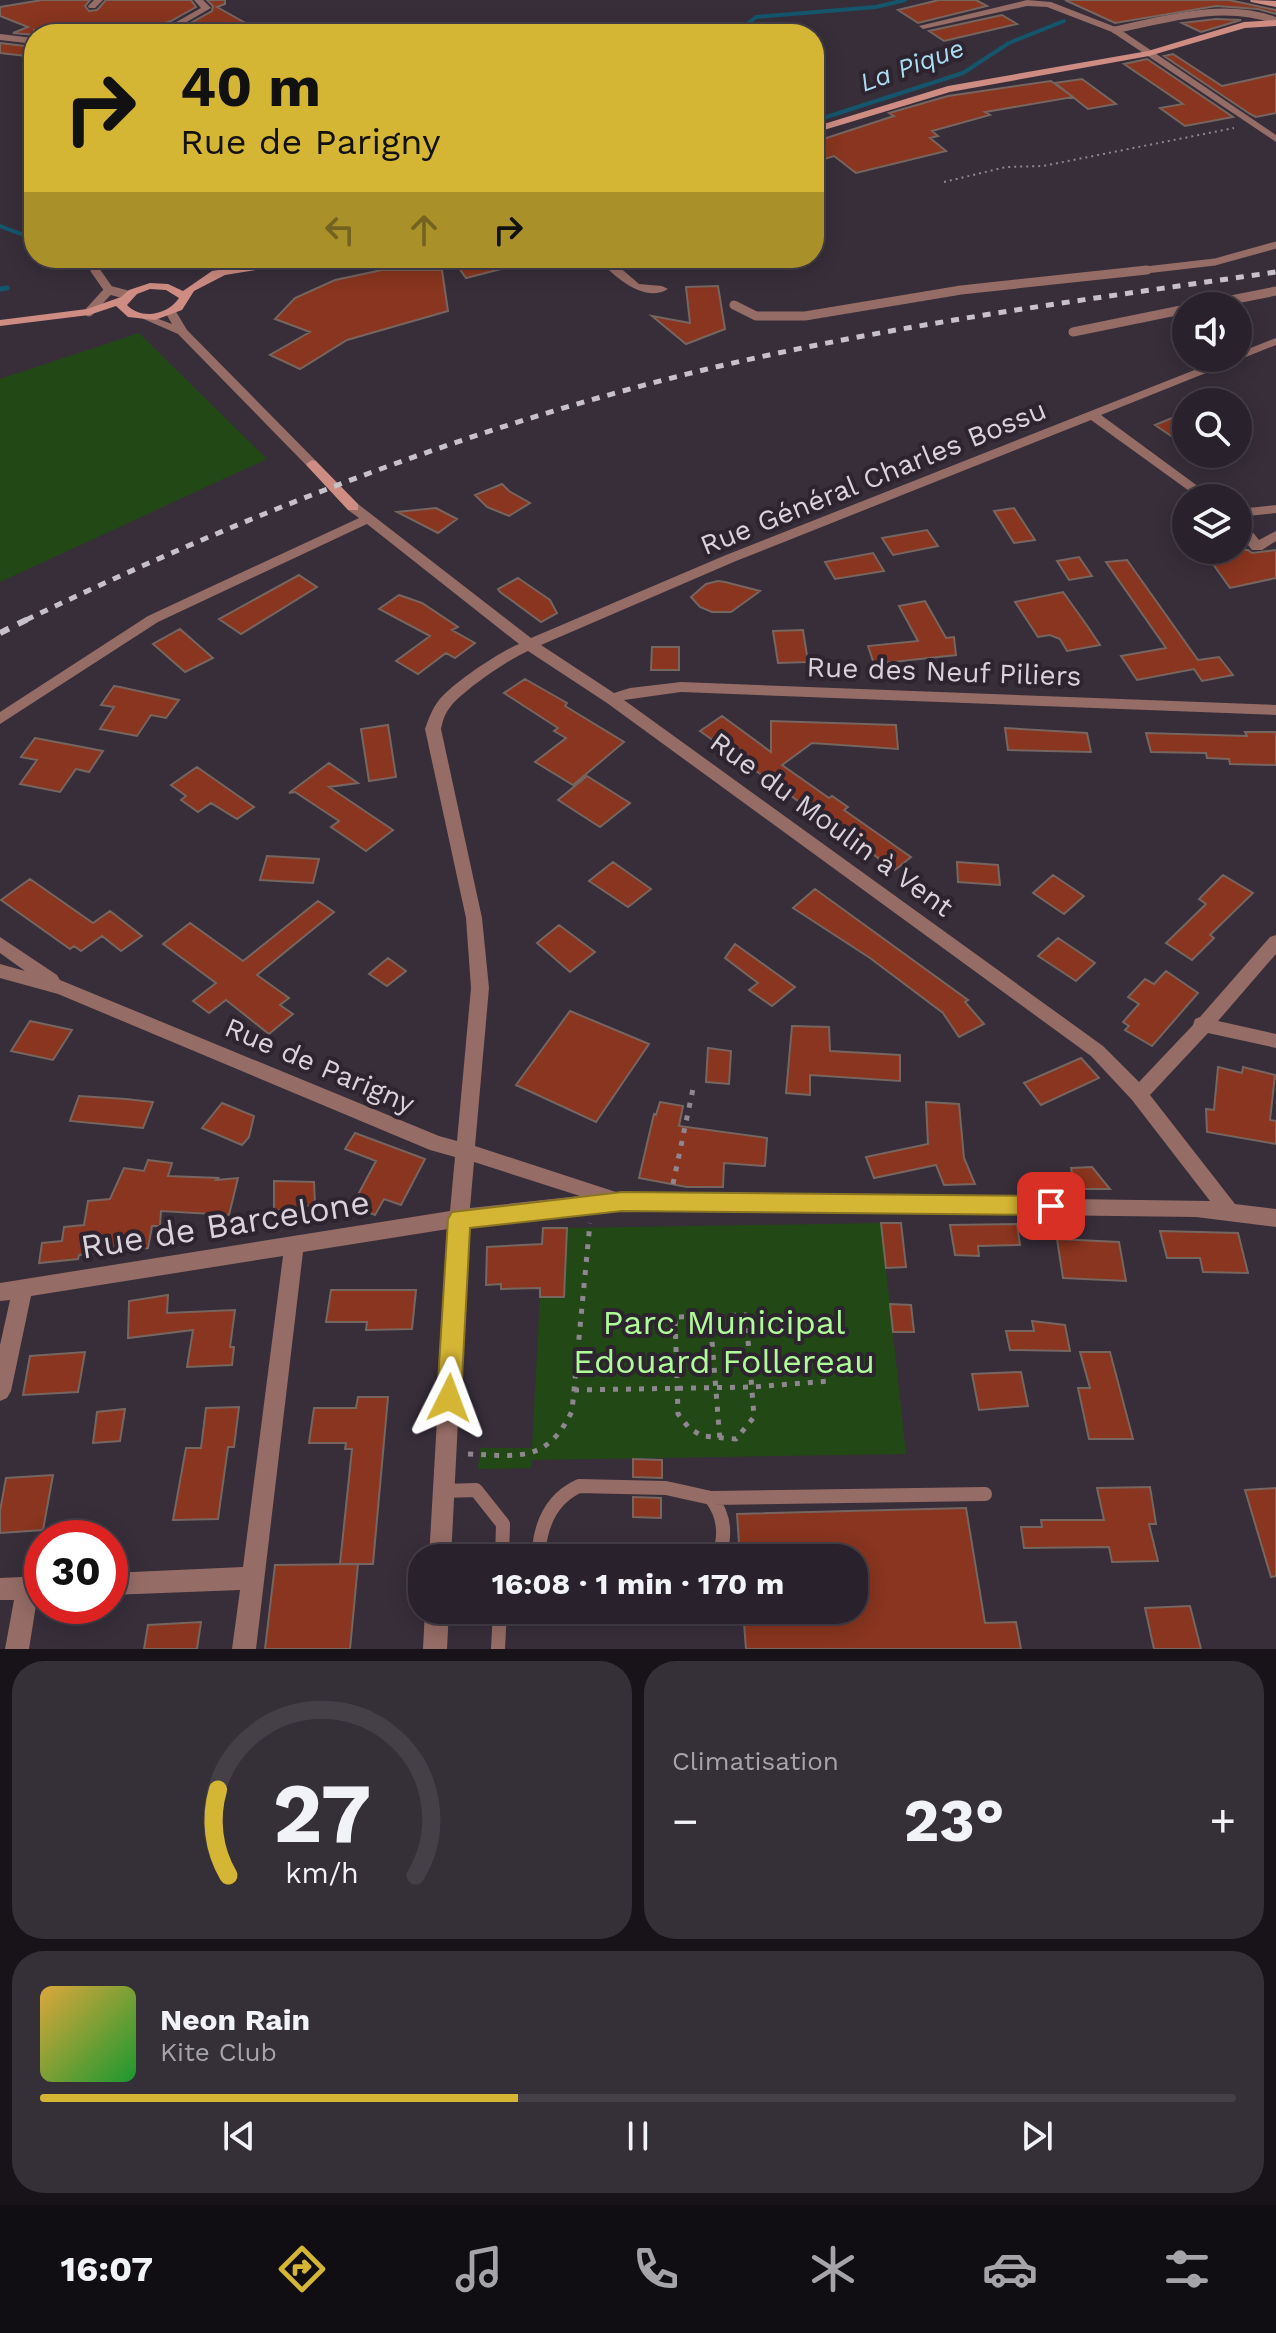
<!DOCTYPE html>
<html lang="fr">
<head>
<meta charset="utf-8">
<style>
	body { margin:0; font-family:"Work Sans",sans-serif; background:#352f38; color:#f1f3f6; height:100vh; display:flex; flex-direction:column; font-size:30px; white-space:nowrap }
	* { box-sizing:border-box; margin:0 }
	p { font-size:26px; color:#a5a4a9 }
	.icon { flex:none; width:44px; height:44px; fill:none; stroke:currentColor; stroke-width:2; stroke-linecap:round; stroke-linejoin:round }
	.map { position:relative; height:1649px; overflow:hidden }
	.details { display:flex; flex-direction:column; gap:12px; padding:12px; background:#171318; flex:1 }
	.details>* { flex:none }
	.guide { position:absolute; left:24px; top:24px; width:800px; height:244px; border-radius:32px; box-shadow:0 4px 20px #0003,0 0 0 2px #453f48; background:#d5b534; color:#111; overflow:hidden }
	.controls { position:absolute; left:1172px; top:292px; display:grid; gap:16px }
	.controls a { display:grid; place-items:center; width:80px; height:80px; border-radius:50%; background:#29222c; box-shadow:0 4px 20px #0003,0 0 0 2px #453f48; font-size:40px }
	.speed { position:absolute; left:24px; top:1520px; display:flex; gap:16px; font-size:40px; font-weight:700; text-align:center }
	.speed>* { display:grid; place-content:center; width:104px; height:104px; border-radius:50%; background:#29222c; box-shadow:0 4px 20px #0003,0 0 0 2px #453f48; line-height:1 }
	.speed .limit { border:12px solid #d22; background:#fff; color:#111 }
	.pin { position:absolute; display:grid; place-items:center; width:68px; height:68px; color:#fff; margin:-34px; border-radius:16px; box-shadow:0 4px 12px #0006 }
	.me { position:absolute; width:88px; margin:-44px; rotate:3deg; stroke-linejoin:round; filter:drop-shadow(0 0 6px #0008) }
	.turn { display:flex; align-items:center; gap:28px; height:168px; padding:0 24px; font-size:36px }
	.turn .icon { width:104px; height:104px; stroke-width:2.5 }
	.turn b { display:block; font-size:56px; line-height:68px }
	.lanes { display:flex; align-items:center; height:76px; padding:0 24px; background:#0003; justify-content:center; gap:40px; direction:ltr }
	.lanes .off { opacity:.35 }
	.big { font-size:60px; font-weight:700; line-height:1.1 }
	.details .card { flex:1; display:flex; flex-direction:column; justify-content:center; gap:12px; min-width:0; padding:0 28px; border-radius:32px; background:#352f38 }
	.details .dial { align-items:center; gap:0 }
	.dial svg { height:208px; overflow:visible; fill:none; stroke:#453f48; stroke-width:7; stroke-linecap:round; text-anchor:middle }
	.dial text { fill:#f1f3f6; stroke:none }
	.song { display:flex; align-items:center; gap:24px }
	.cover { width:96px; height:96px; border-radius:12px; background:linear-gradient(135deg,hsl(40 70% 55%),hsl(130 70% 35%)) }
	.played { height:8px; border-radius:4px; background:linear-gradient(90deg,#d5b534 40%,#453f48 40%) }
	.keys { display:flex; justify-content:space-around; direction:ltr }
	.heat { display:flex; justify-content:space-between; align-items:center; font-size:44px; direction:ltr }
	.details .tiles { flex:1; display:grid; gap:12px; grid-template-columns:1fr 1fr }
	.card:last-child { grid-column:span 2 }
	.trip { position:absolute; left:408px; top:1544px; width:460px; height:80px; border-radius:32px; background:#29222c; box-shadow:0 4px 20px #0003,0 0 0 2px #453f48; font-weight:700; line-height:80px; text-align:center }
	.tab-bar { display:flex; height:128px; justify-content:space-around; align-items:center; background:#100e12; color:#a5a4a9 }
	.tab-bar .icon { width:56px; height:56px }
	.tab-bar .on { color:#d5b534 }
	.tab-bar b { font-size:36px; color:#f1f3f6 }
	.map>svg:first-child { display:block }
</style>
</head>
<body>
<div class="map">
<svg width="1276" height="1649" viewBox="0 0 1276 1649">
	<rect width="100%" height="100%" fill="#372e3a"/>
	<!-- green -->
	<path fill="#224815" d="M139,333L267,459L0,582V379Z
		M881,1223L906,1454L532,1460L531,1468L478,1469L480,1448H532L540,1297L564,1296L567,1228Z"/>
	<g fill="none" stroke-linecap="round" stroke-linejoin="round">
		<!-- stream-far1 -->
		<path stroke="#15566d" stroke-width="4" d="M734,34L756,17L876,7L905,0
			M814,121L963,73L1009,43L1064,21
			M0,226L29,237
			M204,258H223"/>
		<!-- stream -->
		<path stroke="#15566d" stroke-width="5" d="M0,289L7,288"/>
	</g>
	<!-- building -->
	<path fill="#89351f" stroke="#776560" stroke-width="2" d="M42,0H90L85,6L89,11L97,10L106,0H191L196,7L171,21L135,33H127L116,27L96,34H78L59,25L39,32L34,30V35L13,33L28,27L0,16V7Z
		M207,0H225V4L217,7L265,34H202L189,24L212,11L213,6Z
		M939,0H976L987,6L918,23L898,10Z
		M1065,0H1229L1276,10V14L1258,9L1216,6L1115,23Z
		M1002,15L1017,24L944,41L929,31Z
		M1216,19L1241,20L1201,32L1182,23Z
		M0,43L34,47V57L0,53Z
		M1173,54L1222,86L1276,74V113L1256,117L1250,114L1164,56Z
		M1147,59L1233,117L1185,126L1160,108L1183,104L1124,64Z
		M1082,79L1116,104L1088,109L1055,83Z
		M1051,81L1073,97L985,112L990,115L932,131L938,136L930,138L946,151L856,173L834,156L814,162V142L894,116L889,113L948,96Z
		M452,258H516L517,265L466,278Z
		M382,270H442L448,311L347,340L300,369L270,355L310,332L275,319L295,298L335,280Z
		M718,286L725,329L686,344L652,316L690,323L686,287Z
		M1177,416L1186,422V446L1155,425Z
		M502,484L509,491L530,503L509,516L487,507L475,495Z
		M436,508L457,519L438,533L397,512Z
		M1014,508L1035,540L1014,543L994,511Z
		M927,530L938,546L893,555L882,538Z
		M1203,550H1248L1252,553L1276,550V578L1230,588Z
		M873,553L884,571L835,579L825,562Z
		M1079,557L1092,576L1069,580L1057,561Z
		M1127,560L1198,660L1219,657L1233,675L1202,681L1194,669L1137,680L1121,656L1166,648L1106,562Z
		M299,575L317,587L241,634L219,619Z
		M518,578L550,600L557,613L541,622L500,592L498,589Z
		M718,581L725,582L760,591L731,612H712L700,607L691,597L706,584Z
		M1063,592L1088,627L1100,645L1067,651L1060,639L1050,635L1038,637L1015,602Z
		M399,595L422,603L458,627L452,630L475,643L455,658L446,653L418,674L396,661L430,636L379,609Z
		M925,601L946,638L954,637L956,655L874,664L868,646L918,641L899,606Z
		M180,629L213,658L185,672L153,644Z
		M803,630L808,662L778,663L773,631Z
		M652,647H679V670H651Z
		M525,679L567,703L565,706L624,742L573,785L535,762L566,738L554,731L558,728L504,693Z
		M114,686L120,687L179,700L166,718L151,715L137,736L100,729L114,707L101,705Z
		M722,716L771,752V721L896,725L898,749L812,743L782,765L829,798L832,796L848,807L844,810L911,857L895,870L700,731Z
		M388,725L396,777L369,781L361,729Z
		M1005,728L1087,733L1091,752L1008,750Z
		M1245,732H1276V765L1230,764L1229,759L1207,758L1206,753L1151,752L1146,733L1247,736Z
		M35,738L103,751L89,772L76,769L60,792L20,784L37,760L21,757Z
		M329,763L358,783L329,787L393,830L366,851L331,827L339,821L295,792L289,793Z
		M197,767L254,807L237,819L211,803L198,812L181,800L186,796L171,785Z
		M587,776L630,803L600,827L558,800Z
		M267,856L319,859L313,883L260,880Z
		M613,862L651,889L628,907L589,881Z
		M957,862L998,865L1000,885L958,882Z
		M1053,875L1084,896L1064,914L1033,893Z
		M1223,875L1253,893L1210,935L1214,938L1192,960L1166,943L1206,904L1199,899Z
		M30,879L93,923L110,911L142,936L121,951L102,936L81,951L74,946L70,949L1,900Z
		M815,889L968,1000L965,1002L984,1024L959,1037L943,1013L870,958L793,908Z
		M318,901L334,912L257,975L289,998L280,1005L293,1014L269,1034L226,1000L209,1013L193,1001L216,983L163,944L190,923L243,961Z
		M559,925L595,952L570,972L537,943Z
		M1058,938L1095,963L1076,981L1038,956Z
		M735,944L795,987L772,1006L749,990L758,983L725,958Z
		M388,958L406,971L387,986L369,974Z
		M1166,971L1198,993L1152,1046L1125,1030L1129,1026L1123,1022L1139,1004L1128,997L1145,979L1154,984Z
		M570,1011L649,1044L596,1122L516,1085Z
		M30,1021L72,1030L53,1060L11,1051Z
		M792,1026L829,1027L830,1051L900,1055V1081L810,1075V1095L786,1093Z
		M708,1048L731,1051L729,1084L706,1082Z
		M1081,1058L1099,1078L1041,1105L1024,1083Z
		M1218,1067L1242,1073L1243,1067L1275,1075L1270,1120L1276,1121V1144L1207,1132L1206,1109L1214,1110Z
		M79,1096L126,1099L153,1102L143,1128L70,1121Z
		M660,1102L683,1106L679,1126L767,1138L765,1166L724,1163L723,1187H687L639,1178L654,1114L656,1115Z
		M926,1102L959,1104L964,1158L975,1184L944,1185L936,1165L874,1178L866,1157L928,1144Z
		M222,1103L254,1116L249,1137L242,1145L202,1128Z
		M355,1133L425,1159L401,1205L384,1199L375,1215L352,1206L376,1161L345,1149Z
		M148,1160L172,1163L168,1176L218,1178L216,1180L238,1178L229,1215L161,1211L160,1226H152L148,1248L79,1255L78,1259L39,1263L42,1243L62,1241L64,1227L84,1225L88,1201L110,1199L124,1168L144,1171Z
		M1092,1167L1110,1189H1075L1071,1168Z
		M274,1181L314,1182L315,1205L274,1211Z
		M881,1223H901L906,1267L886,1268Z
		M1017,1224L1020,1245L978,1246L979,1256L955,1255L950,1225Z
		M543,1228H567L564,1297H540V1288L501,1289V1284L486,1285L487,1247L542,1244Z
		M1160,1231L1238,1233L1248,1273L1203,1272L1200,1258H1167Z
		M1057,1239L1119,1242L1126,1281L1063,1278Z
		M331,1290H416L412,1329L366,1330L367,1322H326Z
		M168,1295L167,1313L235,1310L230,1347H234L232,1365L187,1367L193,1330L128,1338L129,1301Z
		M890,1304L911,1305L914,1332H893Z
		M1032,1321L1065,1325L1070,1351L1010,1350L1006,1331H1034Z
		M85,1352L78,1392L23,1395L30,1356Z
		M1080,1352H1110L1133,1439H1089L1078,1388H1090Z
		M1021,1372L1028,1406L979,1410L972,1374Z
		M358,1397H388L373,1564H340L352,1449H345L346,1443H309L314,1408H356Z
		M239,1407L234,1447H228L218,1519L173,1520L186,1448H201L206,1408Z
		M125,1409L120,1441L93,1443L97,1412Z
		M633,1459L662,1460V1478L633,1477Z
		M53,1475L43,1530L0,1533V1511L6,1478Z
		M1150,1487L1156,1524H1149L1158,1561L1112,1562L1109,1547L1024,1548L1021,1527H1042L1041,1520H1104L1097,1488Z
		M1276,1488V1576L1271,1577L1245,1490Z
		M633,1497L661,1498V1518L633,1517Z
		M966,1508L985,1623L1016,1622L1021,1649H746L743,1610H854V1558H740L737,1514Z
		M358,1564L350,1649H265L275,1565Z
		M1190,1606L1201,1649H1154L1145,1608Z
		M201,1622L197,1649H144L148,1625Z"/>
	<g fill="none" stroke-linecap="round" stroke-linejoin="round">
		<!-- path-far1 -->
		<path stroke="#8e8790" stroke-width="2" stroke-dasharray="2 4" stroke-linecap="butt" d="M944,182L1006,167L1043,166L1234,128"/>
		<!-- path -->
		<path stroke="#8e8790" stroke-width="5" stroke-dasharray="5 8" stroke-linecap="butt" d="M673,1184L694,1084
			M746,1315L754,1417L736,1439L702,1436L689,1428L678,1414L675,1317Z
			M710,1316L720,1441
			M574,1390L753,1387L829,1381
			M468,1454C519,1456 547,1463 572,1411L590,1223"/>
		<!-- lane-far2 -->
		<path stroke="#966c66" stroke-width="7" d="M1115,30C1165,19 1226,1 1276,21
			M87,258L96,272
			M1128,272L1215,262L1276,245"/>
		<!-- lane-far1 -->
		<path stroke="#966c66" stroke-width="9" d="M95,270L109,290L128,295
			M734,305L756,316H805L961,290L1147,270
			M1201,306L1276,291
			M89,312L109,290
			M1073,332L1186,309"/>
		<!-- lane -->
		<path stroke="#966c66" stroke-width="14" d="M443,1491L476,1490L503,1524L502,1558
			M711,1498L985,1494
			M539,1548C542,1520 553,1498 579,1486L666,1488L711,1498C725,1516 726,1537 718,1558
			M498,1649L500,1610"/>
		<!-- street -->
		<path fill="#966c66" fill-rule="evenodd" d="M94,0H103L95,8H89L88,6Z
			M194,0H203L211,8L166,34H155L201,8Z
			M1027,0L1051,2L1118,28L1276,135V142L1112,32L1047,7L1027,6L923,29L919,26Z
			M0,34L34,38V44L0,40Z
			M597,258H609L639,284L662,286L668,289C643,304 613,275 597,258Z
			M167,310H175L187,330L316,461V467H308L178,334L139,317L145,314L172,324L165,312Z
			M1276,338V345L1101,415L1214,498H1199L1091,420L736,561L541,645L614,693L630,688L681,682L1276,705V715L681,692L624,700L1103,1046L1139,1082L1193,1025L1195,1019L1200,1017L1270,937L1276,935V954L1218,1021L1276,1034V1048L1208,1033L1150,1095L1235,1204L1276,1209V1227L1196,1217L622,1210L468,1226L451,1558H429L448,1229L303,1252L256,1649H232L240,1590L110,1595V1573L243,1567L283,1256L31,1296L11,1391L7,1398L0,1401V1345L10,1300L0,1301V1283L450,1211L455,1157L430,1150L58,994L0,978V964L25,971L0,953V937L57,975L60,980L439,1136L457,1141L471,988L466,918L425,729C429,718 432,709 439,700C453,683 499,652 519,644L367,524L158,622L0,724V712L148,616L359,518L348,510V504H358L531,638L726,555L1225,358H1238V353ZM528,651L607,703L1091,1056L1132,1100L1210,1201L619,1193L475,1146L489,988L482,918L441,729C443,720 445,713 451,706C464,690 509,659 528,651ZM474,1162L580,1196L470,1208Z
			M1276,505V513L1238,517V509Z
			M1238,519L1243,520L1259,540L1276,531V541L1262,550H1252L1238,532Z
			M42,1576V1598L37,1599L29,1649H5L14,1600H0V1578Z
			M425,1610H449L447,1649H423Z"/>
		<!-- secondary -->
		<path fill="#ce8c83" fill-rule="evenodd" d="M1250,0L1276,1V7L1251,2Z
			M1276,20V26L1245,28L1149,56L950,92L814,133V127L948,86L1148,51L1244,22Z
			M290,258H316L311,261L225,275L194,291L182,310L155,320L128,317L116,306L89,315L0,326V320L87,309L121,297L129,290L150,283L168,284L183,291L212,271ZM150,289L166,290L179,298C168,315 141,320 127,305L137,294Z
			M312,460L316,461L358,504V510H348L308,467L306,464Z"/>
		<!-- rail-far1 -->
		<path stroke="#c7c1c9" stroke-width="5" stroke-dasharray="8 8" stroke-linecap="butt" d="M26,620C248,513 480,423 720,366C904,323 1090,299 1276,272"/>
		<!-- rail -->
		<path stroke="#c7c1c9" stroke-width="6" stroke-dasharray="10 10" stroke-linecap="butt" d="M0,633L30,618"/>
	</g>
	<!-- route -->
	<path fill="#d5b534" stroke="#8a7622" stroke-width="2" d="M622,1192L1051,1196L1059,1199L1062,1206L1059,1213L1051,1215L622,1211L470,1228L461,1398L457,1406L449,1409L440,1406L437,1398L448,1219L452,1212Z"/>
	<g text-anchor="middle" stroke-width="8" stroke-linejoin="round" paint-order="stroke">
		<!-- far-water labels -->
		<g font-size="26" font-style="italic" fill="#a9dcf1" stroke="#2d2430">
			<text transform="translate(912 65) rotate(-20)" y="9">La Pique</text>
		</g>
		<!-- street labels -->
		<g font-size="28" fill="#d8d2da" stroke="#2d2430">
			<text transform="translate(873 477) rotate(-22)" y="10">Rue Général Charles Bossu</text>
			<text transform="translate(944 671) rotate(2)" y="10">Rue des Neuf Piliers</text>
			<text transform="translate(832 824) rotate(36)" y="10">Rue du Moulin à Vent</text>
			<text transform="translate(320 1065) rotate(23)" y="10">Rue de Parigny</text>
		</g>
		<!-- near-street labels -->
		<g font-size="34" fill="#d8d2da" stroke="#2d2430">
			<text transform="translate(225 1224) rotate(-9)" y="12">Rue de Barcelone</text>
		</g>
		<!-- near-park labels -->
		<g font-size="34" fill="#affb98" stroke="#2d2430">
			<text x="724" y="1334">Parc Municipal<tspan x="724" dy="39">Edouard Follereau</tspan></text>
		</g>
	</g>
</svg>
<div class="controls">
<a><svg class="icon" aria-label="sound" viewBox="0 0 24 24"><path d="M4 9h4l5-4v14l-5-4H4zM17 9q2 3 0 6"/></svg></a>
<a><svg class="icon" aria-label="search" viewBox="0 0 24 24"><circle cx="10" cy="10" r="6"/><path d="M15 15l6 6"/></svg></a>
<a><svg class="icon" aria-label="layers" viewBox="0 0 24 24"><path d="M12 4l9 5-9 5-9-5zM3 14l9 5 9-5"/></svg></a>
</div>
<div class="speed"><div class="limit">30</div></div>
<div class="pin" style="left:1051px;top:1206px;background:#d93025"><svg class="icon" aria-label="arrive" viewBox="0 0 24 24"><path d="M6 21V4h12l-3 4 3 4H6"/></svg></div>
<svg class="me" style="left:449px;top:1398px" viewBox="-20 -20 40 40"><path d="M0-17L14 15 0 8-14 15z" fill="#d5b534" stroke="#fff" stroke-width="4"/></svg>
<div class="trip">16:08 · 1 min · 170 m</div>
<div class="guide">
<div class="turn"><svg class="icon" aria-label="right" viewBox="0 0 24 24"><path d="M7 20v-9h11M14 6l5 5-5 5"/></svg><div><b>40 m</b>Rue de Parigny</div></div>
<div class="lanes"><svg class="icon off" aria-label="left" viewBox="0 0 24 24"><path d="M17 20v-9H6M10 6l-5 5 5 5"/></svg><svg class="icon off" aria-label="ahead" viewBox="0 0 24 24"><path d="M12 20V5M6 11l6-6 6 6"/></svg><svg class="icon" aria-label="right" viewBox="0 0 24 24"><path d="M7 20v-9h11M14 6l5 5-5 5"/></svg></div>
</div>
</div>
<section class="details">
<div class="tiles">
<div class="card dial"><svg viewBox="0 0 100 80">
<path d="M14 69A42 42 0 1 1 86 69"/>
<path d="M14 69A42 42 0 0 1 10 36" stroke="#d5b534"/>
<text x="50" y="56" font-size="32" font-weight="700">27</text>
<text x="50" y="72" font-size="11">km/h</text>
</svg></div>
<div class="card"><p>Climatisation</p>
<div class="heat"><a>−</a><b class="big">23°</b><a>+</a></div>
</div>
<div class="card">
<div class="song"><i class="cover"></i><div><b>Neon Rain</b><p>Kite Club</p></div></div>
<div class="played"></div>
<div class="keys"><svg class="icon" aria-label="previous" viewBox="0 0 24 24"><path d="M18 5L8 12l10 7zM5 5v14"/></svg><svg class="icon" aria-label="pause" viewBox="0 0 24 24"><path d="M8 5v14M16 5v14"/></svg><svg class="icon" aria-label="next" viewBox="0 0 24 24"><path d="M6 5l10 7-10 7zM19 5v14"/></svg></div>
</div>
</div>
</section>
<nav class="tab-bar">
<b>16:07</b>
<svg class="icon on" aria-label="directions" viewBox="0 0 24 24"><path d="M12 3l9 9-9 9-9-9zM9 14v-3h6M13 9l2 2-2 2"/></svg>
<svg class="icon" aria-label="music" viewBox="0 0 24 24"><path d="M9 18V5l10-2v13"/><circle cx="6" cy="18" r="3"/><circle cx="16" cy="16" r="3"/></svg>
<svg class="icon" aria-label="phone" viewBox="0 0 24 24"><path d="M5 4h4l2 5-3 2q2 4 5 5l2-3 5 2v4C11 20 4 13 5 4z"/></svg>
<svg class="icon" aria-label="climate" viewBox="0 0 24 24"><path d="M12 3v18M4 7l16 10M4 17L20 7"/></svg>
<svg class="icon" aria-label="car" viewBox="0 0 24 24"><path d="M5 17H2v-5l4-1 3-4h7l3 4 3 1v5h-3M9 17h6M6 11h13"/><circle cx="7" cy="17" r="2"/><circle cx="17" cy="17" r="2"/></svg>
<svg class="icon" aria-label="filters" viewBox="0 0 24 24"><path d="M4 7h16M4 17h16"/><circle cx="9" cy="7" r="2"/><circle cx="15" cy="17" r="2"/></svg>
</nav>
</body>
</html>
